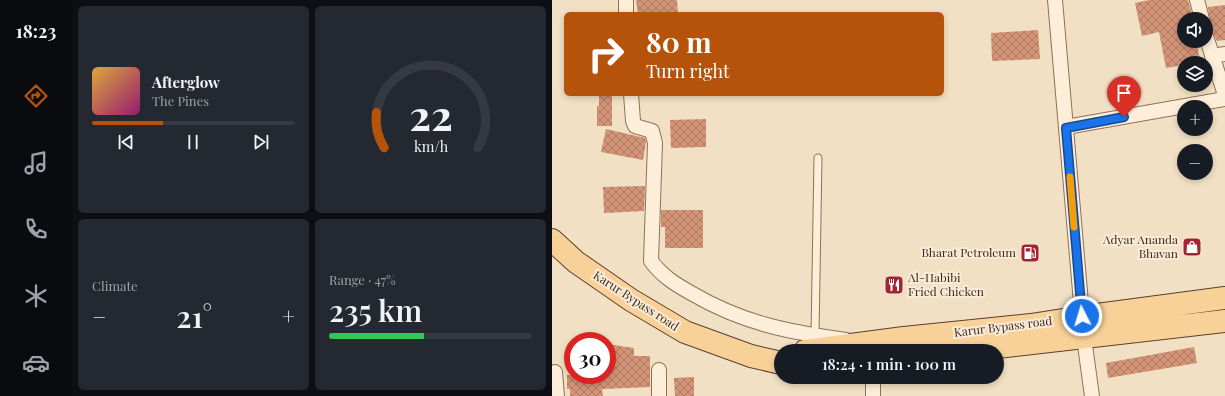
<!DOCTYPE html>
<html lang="en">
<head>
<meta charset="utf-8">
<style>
	body { margin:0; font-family:"Playfair Display",serif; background:#242831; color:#f1f3f6; height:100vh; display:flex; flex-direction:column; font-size:15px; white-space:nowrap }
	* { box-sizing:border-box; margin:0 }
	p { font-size:13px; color:#9ea1a6 }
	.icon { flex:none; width:22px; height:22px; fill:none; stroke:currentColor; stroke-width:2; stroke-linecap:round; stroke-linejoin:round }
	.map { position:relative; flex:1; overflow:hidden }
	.details { display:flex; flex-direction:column; gap:6px; padding:6px; background:#0d0f14; width:480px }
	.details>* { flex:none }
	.guide { position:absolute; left:12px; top:12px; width:380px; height:84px; border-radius:6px; box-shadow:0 2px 6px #0003; background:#b45309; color:#fff; overflow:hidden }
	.controls { position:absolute; left:625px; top:12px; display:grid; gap:8px }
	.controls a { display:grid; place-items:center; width:36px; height:36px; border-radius:50%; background:#171b24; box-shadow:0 2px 6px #0003; font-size:20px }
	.speed { position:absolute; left:12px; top:332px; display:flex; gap:8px; font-size:20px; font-weight:700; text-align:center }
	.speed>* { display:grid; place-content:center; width:52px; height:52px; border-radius:50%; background:#171b24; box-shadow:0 2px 6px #0003; line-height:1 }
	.speed .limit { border:6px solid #d22; background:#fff; color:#111 }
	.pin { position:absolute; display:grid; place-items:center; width:34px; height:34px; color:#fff; margin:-41px -17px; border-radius:50% 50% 50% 0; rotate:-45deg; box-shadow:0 0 4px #0007 }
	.pin .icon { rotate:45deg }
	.me { position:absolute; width:44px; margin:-22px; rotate:355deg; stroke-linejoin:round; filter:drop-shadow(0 0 3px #0008) }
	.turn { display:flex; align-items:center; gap:14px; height:84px; padding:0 16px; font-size:18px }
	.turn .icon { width:52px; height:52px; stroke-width:2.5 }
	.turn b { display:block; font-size:28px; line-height:34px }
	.big { font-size:30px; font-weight:600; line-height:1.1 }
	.details .widget { flex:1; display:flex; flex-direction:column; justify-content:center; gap:6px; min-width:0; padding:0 14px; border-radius:6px; background:#242831 }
	.details .dial { align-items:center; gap:0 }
	.dial svg { height:104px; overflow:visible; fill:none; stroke:#363941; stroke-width:7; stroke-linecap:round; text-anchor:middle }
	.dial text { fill:#f1f3f6; stroke:none }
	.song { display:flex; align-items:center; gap:12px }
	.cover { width:48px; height:48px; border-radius:6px; background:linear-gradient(135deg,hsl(40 70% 55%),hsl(320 70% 35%)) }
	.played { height:4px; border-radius:2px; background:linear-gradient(90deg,#b45309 35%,#363941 35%) }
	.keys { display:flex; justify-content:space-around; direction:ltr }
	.heat { display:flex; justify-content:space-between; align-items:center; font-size:22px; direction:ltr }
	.charge { height:6px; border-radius:3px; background:linear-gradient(90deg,#34c759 47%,#363941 0) }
	.details .tiles { flex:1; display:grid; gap:6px; grid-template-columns:repeat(2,1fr) }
	.trip { position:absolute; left:222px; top:344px; width:230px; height:40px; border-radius:20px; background:#171b24; box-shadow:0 2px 6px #0003; font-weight:600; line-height:40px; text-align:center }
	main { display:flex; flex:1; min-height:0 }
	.tab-bar { display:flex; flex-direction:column; width:72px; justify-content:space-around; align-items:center; background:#090b0e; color:#9ea1a6 }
	.tab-bar .icon { width:28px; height:28px }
	.tab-bar .selected { color:#b45309 }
	.tab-bar b { font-size:18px; color:#f1f3f6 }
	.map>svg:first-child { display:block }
</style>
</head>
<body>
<main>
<nav class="tab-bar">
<b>18:23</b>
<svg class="icon selected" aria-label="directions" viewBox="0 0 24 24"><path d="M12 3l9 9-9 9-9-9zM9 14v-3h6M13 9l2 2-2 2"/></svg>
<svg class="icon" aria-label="music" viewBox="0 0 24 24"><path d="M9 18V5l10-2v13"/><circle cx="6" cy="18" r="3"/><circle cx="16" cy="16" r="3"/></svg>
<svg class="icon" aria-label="phone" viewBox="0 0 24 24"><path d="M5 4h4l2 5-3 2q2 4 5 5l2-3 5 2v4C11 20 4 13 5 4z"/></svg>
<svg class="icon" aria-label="climate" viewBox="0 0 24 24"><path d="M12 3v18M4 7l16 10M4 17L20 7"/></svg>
<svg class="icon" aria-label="car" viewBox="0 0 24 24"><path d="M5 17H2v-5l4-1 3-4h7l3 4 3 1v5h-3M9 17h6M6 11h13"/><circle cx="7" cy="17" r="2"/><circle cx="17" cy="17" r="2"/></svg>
</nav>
<section class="details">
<div class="tiles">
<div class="widget">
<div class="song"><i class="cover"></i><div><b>Afterglow</b><p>The Pines</p></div></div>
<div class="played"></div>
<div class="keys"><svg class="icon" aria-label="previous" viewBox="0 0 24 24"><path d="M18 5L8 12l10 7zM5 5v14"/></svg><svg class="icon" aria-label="pause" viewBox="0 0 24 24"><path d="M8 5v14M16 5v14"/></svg><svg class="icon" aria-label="next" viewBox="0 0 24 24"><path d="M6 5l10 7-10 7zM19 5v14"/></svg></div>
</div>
<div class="widget dial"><svg viewBox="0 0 100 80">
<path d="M14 69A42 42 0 1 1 86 69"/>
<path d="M14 69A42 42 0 0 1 8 42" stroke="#b45309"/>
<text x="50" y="56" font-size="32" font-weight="700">22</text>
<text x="50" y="72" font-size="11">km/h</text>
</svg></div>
<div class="widget"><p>Climate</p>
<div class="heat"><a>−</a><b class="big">21°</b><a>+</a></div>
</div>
<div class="widget"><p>Range · 47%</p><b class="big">235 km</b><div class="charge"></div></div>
</div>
</section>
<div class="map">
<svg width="673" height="396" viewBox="0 0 673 396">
	<defs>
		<pattern id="building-cross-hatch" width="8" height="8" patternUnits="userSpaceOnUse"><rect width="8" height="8" fill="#d39477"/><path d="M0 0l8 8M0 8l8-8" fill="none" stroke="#ad7961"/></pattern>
	</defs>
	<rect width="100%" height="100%" fill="#f2e0c4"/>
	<!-- building -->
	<path fill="url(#building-cross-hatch)" d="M84,0H125L126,14H86Z
		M597,0H636L641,19H632V41H647V43H645L648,63H632V65L614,68L607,32L590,36L583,3Z
		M673,5V40L665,41L660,30L654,28L658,21L656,7Z
		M486,30L488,59L440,61L439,33Z
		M47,94H60V126H45V106H47Z
		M154,119V147L119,148L118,120Z
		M54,129L93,138L94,142L91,160L49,152Z
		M93,186L92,211L52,213L51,187Z
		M109,210H151V248H113V227H109Z
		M55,344L82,348V356H98V387L50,389L51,396H18V389H15V375H55Z
		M642,347L645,363L556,378L554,363Z
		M142,377V396H123L122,378Z"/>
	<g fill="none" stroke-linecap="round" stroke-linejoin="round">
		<!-- service casing -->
		<g stroke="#8f7058" stroke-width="9">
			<path id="service" d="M263,335L266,158"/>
		</g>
		<!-- minor casing -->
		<g stroke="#8f7058" stroke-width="16">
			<path id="minor" d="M74,0V14
				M503,0L532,338L540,396
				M645,0L650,19
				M654,36L673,95
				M660,56L673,54
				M79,94L81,121L83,126L100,131L103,143L99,261C110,276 123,284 139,293C190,323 236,332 294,340
				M514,127L673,99
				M107,370V396
				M3,372L5,396
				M321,377V396"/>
		</g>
		<!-- primary casing -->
		<g stroke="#5c3e2d" stroke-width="24">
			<path id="primary" d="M0,240L24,262L79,300L133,332L199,356L229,363
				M253,351L352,338L479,325L530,317L673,298
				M412,351L673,321"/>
		</g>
		<!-- service -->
		<use href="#service" stroke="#fceed9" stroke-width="7"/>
		<!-- minor -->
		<use href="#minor" stroke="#fceed9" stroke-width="14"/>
		<!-- primary -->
		<use href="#primary" stroke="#f8d199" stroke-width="22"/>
	</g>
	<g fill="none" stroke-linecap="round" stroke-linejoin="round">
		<!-- route casing -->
		<g stroke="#114b97" stroke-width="10">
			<path id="route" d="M530,316L514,128L572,117"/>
		</g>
		<!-- route -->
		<use href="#route" stroke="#1a73e8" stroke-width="7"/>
		<!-- slow -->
		<path stroke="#f59e0b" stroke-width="7" d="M518,177L522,227"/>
	</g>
	<!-- icons -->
	<defs>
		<g id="shop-square" transform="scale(1)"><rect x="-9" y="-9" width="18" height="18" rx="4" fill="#a32331" stroke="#f9ebd5"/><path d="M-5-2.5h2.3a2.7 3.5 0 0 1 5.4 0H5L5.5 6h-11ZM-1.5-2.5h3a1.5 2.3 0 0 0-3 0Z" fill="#fff"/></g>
		<g id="fuel-square" transform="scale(1)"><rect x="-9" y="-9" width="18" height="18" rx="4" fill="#a32331" stroke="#f9ebd5"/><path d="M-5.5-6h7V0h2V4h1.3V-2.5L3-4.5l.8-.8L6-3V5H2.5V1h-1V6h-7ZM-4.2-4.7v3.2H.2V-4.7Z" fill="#fff"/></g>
		<g id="restaurant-square" transform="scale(1)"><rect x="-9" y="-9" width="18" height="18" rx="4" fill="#a32331" stroke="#f9ebd5"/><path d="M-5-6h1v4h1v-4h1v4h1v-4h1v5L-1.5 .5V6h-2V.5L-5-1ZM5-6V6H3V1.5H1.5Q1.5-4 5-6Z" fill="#fff"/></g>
	</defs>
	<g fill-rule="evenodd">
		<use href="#shop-square" x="640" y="247"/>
		<use href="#fuel-square" x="478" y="253"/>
		<use href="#restaurant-square" x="342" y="285"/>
	</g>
	<g text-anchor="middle" stroke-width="4" stroke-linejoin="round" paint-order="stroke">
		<!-- poi labels -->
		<g font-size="12" fill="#3e2a1e" stroke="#f9ebd5" text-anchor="end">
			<text x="626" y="244">Adyar Ananda<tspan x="626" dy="14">Bhavan</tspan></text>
			<text x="464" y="257">Bharat Petroleum</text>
			<text x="356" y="282" text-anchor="start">Al-Habibi<tspan x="356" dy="14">Fried Chicken</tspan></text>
		</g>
		<!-- street labels -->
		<g font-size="12" fill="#3e2a1e" stroke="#f9ebd5">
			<text transform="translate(84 301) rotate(33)" y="4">Karur Bypass road</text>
			<text transform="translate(451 327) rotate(-7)" y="4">Karur Bypass road</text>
		</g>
	</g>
</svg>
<div class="controls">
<a><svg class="icon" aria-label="sound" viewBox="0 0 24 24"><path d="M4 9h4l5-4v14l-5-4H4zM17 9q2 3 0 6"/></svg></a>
<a><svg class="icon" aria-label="layers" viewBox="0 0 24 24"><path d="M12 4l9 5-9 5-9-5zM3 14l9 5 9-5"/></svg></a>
<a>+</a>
<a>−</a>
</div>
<div class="speed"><div class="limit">30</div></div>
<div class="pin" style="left:572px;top:117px;background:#d93025"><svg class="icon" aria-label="arrive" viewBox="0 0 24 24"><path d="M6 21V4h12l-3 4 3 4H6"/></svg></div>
<svg class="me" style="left:530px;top:316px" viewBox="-20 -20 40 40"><circle r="17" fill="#1a73e8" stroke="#fff" stroke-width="3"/><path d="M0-11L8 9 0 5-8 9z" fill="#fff"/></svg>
<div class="trip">18:24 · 1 min · 100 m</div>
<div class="guide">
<div class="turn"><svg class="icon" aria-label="right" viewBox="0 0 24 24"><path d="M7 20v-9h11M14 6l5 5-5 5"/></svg><div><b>80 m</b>Turn right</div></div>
</div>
</div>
</main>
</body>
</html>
